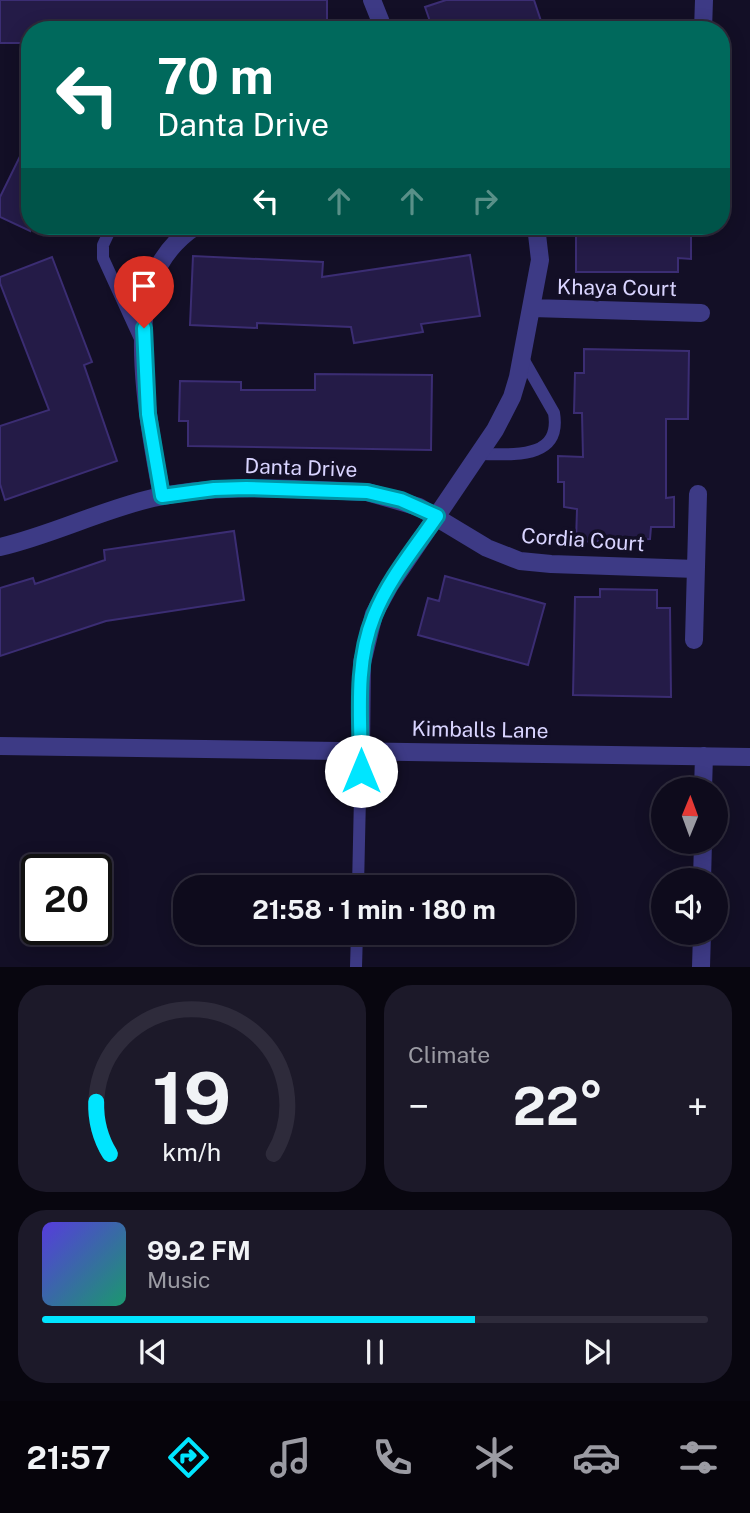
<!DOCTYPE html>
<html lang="en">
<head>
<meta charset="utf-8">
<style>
	body { margin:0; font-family:"Public Sans",sans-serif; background:#1c1929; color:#f1f3f6; height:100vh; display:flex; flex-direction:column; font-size:26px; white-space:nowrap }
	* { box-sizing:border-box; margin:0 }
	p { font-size:23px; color:#9b9ba3 }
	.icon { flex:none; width:38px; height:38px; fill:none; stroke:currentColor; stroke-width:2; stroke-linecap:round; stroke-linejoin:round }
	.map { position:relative; height:967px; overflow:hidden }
	.drawer { display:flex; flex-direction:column; gap:18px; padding:18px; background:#08060f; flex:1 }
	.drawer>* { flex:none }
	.hud { position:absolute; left:21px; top:21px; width:709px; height:214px; border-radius:28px; box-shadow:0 4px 18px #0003,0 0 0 2px #2e2b3b; background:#00695c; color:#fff; overflow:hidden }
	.needle { width:46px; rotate:1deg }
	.buttons { position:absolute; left:651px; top:777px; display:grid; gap:14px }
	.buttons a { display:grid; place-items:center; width:77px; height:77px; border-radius:50%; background:#0e0b1c; box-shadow:0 4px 18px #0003,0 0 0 2px #2e2b3b; font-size:35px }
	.speed { position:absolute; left:21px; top:854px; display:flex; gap:14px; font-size:35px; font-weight:700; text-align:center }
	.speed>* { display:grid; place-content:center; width:91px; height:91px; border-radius:50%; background:#0e0b1c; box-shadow:0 4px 18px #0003,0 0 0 2px #2e2b3b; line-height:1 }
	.speed .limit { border:4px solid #111; border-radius:10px; background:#fff; color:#111 }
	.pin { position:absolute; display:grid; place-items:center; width:60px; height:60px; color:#fff; margin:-72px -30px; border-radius:50% 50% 50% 0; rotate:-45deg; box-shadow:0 0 7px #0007 }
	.pin .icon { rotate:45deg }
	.me { position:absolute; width:77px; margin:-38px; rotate:0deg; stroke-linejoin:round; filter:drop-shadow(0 0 5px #0008) }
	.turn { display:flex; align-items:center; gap:24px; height:147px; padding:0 21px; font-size:32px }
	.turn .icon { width:91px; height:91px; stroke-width:2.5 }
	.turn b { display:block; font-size:49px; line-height:60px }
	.lanes { display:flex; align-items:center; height:66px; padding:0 21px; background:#0003; justify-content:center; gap:35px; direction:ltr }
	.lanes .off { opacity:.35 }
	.big { font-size:52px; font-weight:700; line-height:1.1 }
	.drawer .widget { flex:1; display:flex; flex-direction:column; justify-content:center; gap:10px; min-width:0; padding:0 24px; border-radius:28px; background:#1c1929 }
	.drawer .dial { align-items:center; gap:0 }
	.dial svg { height:182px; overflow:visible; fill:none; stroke:#2e2b3b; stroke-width:7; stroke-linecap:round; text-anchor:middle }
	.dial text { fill:#f1f3f6; stroke:none }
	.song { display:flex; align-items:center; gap:21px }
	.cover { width:84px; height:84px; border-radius:10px; background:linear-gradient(135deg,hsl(250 70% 55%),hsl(160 70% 35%)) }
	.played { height:7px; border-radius:4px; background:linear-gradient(90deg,#00e5ff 65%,#2e2b3b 65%) }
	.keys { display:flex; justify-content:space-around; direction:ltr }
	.heat { display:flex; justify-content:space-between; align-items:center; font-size:38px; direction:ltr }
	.drawer .tiles { flex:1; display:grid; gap:18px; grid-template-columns:1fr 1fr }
	.widget:last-child { grid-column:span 2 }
	.trip { position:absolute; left:173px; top:875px; width:402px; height:70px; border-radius:28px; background:#0e0b1c; box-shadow:0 4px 18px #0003,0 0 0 2px #2e2b3b; font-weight:700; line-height:70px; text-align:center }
	.tabs { display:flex; height:112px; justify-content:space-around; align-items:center; background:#06040b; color:#9b9ba3 }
	.tabs .icon { width:49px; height:49px }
	.tabs .selected { color:#00e5ff }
	.tabs b { font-size:32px; color:#f1f3f6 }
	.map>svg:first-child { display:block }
</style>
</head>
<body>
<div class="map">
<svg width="750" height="967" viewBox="0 0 750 967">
	<rect width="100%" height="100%" fill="#130f26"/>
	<!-- building -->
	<path fill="#241b47" stroke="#3b2d73" stroke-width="2" d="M0,0H327V30H30V43H0Z
		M446,0H534L544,30H433L425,7Z
		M30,136V231L0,217V197Z
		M576,226H691V259L678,258V272H576Z
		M470,255L480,316L421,324L423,332L354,343L351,327L257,323V328L190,325L193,256L323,262L322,277Z
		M52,257L92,362L84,365L117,461L5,500L0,484V426L49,410L0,283V277Z
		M584,349L689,351L688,419H666V498L674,497V527H651L650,539L576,542L577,509L564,507V482H558V456L583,457L582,413H574L575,373H584Z
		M315,374L432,375L431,450L188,446V421H179L180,381L241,382V390H315Z
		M234,531L244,600L106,621L0,656V588L33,578L35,584L105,560L104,550Z
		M445,576L545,604L528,665L418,635L428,598L439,601Z
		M600,589L657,590V608H670L671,697L573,695L575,597H600Z"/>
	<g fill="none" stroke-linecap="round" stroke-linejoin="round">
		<!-- service -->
		<path stroke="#3d3a85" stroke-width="12" d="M112,226L103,245V258L141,341
			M479,454C510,454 562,461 554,413L522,357
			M358,887L361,751
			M356,967L357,933"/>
		<!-- minor -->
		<path stroke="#3d3a85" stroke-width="18" d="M372,0L384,30
			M703,30L704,0
			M359,226H370
			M532,308L701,313
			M162,496C151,440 132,338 151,284C159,260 175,240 196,226
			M0,547C52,535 101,510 153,498C223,482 295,490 367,492L419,507L487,548L520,561L551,564L696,569
			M694,640L698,494
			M361,751L362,663L374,614L390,585L495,430L512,397L518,377L540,260L536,226"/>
		<!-- tertiary -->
		<path stroke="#3d3a85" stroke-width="18" d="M0,746L750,757
			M703,789L704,756
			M702,880L703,842
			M701,967L702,933"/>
	</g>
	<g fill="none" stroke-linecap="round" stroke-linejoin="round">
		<!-- route casing -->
		<g stroke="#0095a6" stroke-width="18">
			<path id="route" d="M144,328L148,414L162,496L214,489L246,488L367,492L401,500L437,516C415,548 388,580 374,616C354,665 361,720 361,771"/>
		</g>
		<!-- route -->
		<use href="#route" stroke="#00e5ff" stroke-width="12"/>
	</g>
	<g text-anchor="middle" stroke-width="7" stroke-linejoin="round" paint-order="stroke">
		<!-- street labels -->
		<g font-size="21" fill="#d9d4ff" stroke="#130f26">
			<text transform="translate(617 288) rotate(1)" y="7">Khaya Court</text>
			<text transform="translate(301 468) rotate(2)" y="7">Danta Drive</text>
			<text transform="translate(583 540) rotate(4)" y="7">Cordia Court</text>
			<text transform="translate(480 730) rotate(1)" y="7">Kimballs Lane</text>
		</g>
	</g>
</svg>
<div class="buttons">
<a><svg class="needle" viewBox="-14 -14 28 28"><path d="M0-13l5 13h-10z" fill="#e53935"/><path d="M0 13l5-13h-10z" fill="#9b9ba3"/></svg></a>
<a><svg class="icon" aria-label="sound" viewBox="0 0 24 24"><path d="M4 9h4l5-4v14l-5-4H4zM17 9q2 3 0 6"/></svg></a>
</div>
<div class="speed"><div class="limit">20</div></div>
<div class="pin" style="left:144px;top:328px;background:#d93025"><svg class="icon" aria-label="arrive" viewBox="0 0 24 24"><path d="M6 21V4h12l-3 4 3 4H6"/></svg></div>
<svg class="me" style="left:361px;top:771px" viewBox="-20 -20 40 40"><circle r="19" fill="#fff"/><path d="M0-13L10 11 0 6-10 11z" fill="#00e5ff"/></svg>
<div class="trip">21:58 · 1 min · 180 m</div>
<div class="hud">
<div class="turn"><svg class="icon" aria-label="left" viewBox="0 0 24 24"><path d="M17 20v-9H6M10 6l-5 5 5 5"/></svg><div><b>70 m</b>Danta Drive</div></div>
<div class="lanes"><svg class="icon" aria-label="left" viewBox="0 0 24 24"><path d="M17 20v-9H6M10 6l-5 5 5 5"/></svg><svg class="icon off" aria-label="ahead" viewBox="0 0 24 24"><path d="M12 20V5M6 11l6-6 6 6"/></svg><svg class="icon off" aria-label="ahead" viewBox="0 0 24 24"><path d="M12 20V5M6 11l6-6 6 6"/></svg><svg class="icon off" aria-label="right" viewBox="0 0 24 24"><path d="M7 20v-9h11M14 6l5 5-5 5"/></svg></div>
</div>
</div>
<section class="drawer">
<div class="tiles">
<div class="widget dial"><svg viewBox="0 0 100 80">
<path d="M14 69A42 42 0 1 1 86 69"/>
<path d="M14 69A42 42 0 0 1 8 46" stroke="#00e5ff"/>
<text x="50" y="56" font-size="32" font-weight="700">19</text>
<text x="50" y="72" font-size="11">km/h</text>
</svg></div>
<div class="widget"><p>Climate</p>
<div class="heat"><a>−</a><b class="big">22°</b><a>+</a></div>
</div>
<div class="widget">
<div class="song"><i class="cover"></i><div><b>99.2 FM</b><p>Music</p></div></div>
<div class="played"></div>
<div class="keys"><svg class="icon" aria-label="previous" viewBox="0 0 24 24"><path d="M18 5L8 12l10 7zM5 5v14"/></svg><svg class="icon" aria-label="pause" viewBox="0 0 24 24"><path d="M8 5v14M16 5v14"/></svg><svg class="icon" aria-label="next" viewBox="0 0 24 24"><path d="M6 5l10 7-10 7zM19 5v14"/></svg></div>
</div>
</div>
</section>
<nav class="tabs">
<b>21:57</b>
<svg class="icon selected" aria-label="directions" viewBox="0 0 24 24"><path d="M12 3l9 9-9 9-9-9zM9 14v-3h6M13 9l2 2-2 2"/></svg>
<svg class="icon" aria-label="music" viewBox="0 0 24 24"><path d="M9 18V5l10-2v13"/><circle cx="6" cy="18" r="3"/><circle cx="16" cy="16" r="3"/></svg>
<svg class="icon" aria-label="phone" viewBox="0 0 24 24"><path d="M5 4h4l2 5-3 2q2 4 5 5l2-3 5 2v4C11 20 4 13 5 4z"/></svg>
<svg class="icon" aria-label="climate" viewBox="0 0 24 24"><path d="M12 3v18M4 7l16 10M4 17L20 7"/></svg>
<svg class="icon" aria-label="car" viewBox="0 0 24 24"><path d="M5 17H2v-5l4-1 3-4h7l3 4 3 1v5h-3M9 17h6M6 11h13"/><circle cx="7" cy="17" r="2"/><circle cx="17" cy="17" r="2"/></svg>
<svg class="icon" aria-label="filters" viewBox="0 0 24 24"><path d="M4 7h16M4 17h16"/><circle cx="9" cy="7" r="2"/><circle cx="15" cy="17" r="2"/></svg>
</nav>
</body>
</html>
